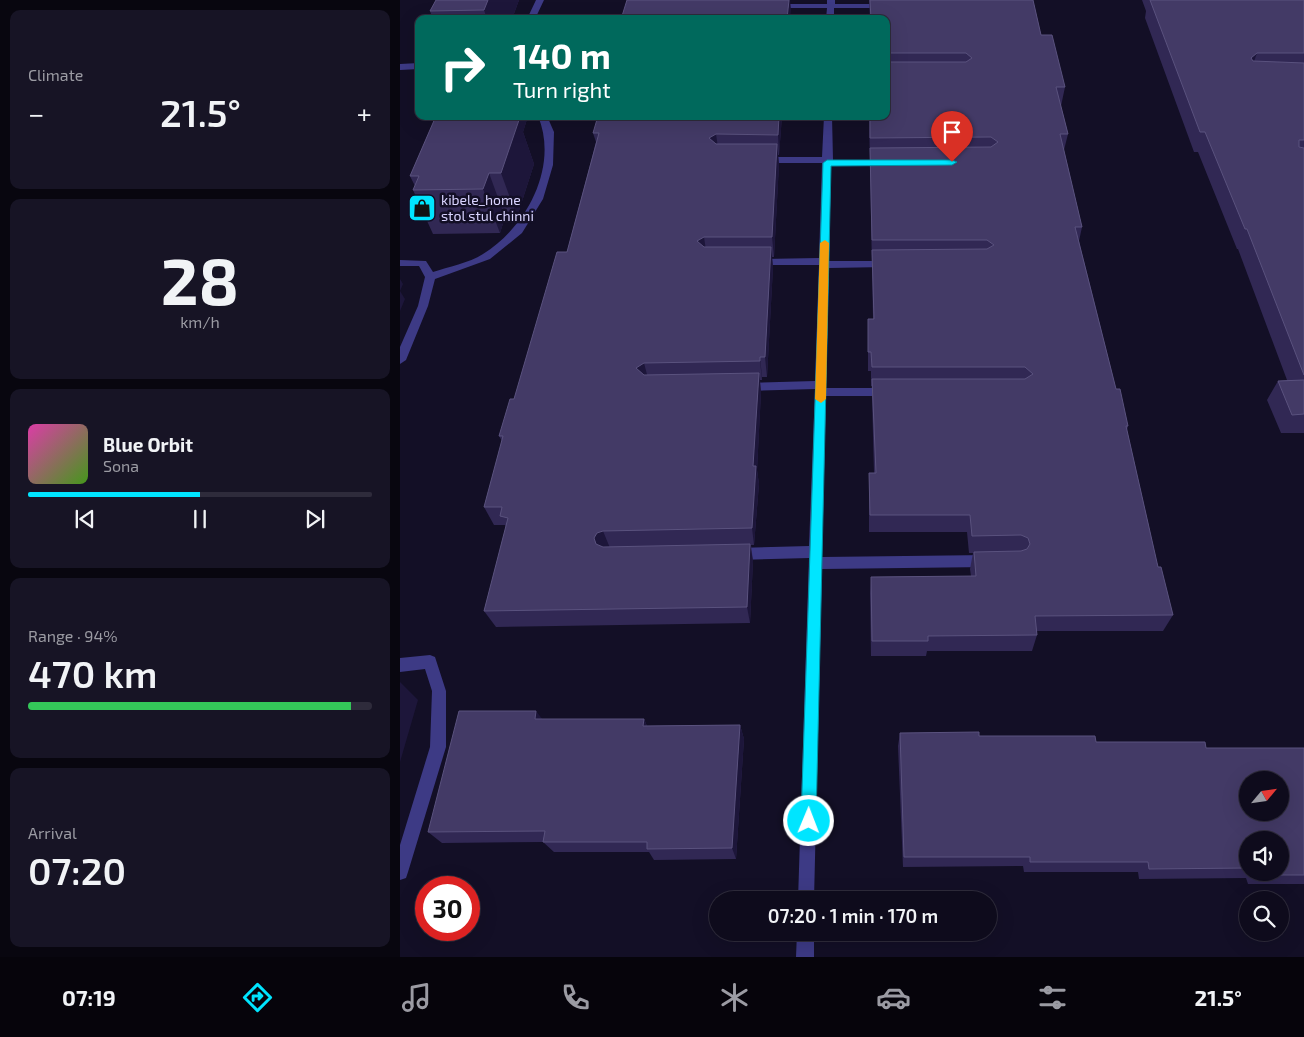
<!DOCTYPE html>
<html lang="en">
<head>
<meta charset="utf-8">
<style>
	body { margin:0; font-family:"Exo 2",sans-serif; background:#171425; color:#f1f3f6; height:100vh; display:flex; flex-direction:column; font-size:19px; white-space:nowrap }
	* { box-sizing:border-box; margin:0 }
	p { font-size:16px; color:#9b9ba3 }
	.icon { flex:none; width:28px; height:28px; fill:none; stroke:currentColor; stroke-width:2; stroke-linecap:round; stroke-linejoin:round }
	.map { position:relative; flex:1; overflow:hidden }
	.panel { display:flex; flex-direction:column; gap:10px; padding:10px; background:#08060f; width:400px }
	.panel>* { flex:none }
	.banner { position:absolute; left:15px; top:15px; width:475px; height:105px; border-radius:10px; box-shadow:0 5px 20px #0002,0 0 0 1px #2e2b3b; background:#00695c; color:#fff; overflow:hidden }
	.needle { width:32px; rotate:61deg }
	.controls { position:absolute; left:839px; top:771px; display:grid; gap:10px }
	.controls a { display:grid; place-items:center; width:50px; height:50px; border-radius:50%; background:#0e0b1c; box-shadow:0 5px 20px #0002,0 0 0 1px #2e2b3b; font-size:25px }
	.speed { position:absolute; left:15px; top:876px; display:flex; gap:10px; font-size:25px; font-weight:700; text-align:center }
	.speed>* { display:grid; place-content:center; width:65px; height:65px; border-radius:50%; background:#0e0b1c; box-shadow:0 5px 20px #0002,0 0 0 1px #2e2b3b; line-height:1 }
	.speed .limit { border:8px solid #d22; background:#fff; color:#111 }
	.pin { position:absolute; display:grid; place-items:center; width:42px; height:42px; color:#fff; margin:-51px -21px; border-radius:50% 50% 50% 0; rotate:-45deg; box-shadow:0 0 5px #0007 }
	.pin .icon { rotate:45deg }
	.me { position:absolute; width:55px; margin:-28px; rotate:1deg; stroke-linejoin:round; filter:drop-shadow(0 0 4px #0008) }
	.turn { display:flex; align-items:center; gap:18px; height:105px; padding:0 15px; font-size:22px }
	.turn .icon { width:65px; height:65px; stroke-width:2.5 }
	.turn b { display:block; font-size:35px; line-height:42px }
	.big { font-size:38px; font-weight:600; line-height:1.1 }
	.panel .tile { flex:1; display:flex; flex-direction:column; justify-content:center; gap:8px; min-width:0; padding:0 18px; border-radius:10px; background:#171425 }
	.panel .dial { align-items:center; gap:0 }
	.dial b { font-size:65px; line-height:1 }
	.song { display:flex; align-items:center; gap:15px }
	.cover { width:60px; height:60px; border-radius:8px; background:linear-gradient(135deg,hsl(320 70% 55%),hsl(100 70% 35%)) }
	.played { height:5px; border-radius:2px; background:linear-gradient(90deg,#00e5ff 50%,#2e2b3b 50%) }
	.keys { display:flex; justify-content:space-around; direction:ltr }
	.heat { display:flex; justify-content:space-between; align-items:center; font-size:28px; direction:ltr }
	.charge { height:8px; border-radius:4px; background:linear-gradient(90deg,#34c759 94%,#2e2b3b 0) }
	.trip { position:absolute; left:309px; top:891px; width:288px; height:50px; border-radius:25px; background:#0e0b1c; box-shadow:0 5px 20px #0002,0 0 0 1px #2e2b3b; font-weight:600; line-height:50px; text-align:center }
	.dock { display:flex; height:80px; justify-content:space-around; align-items:center; background:#06040b; color:#9b9ba3 }
	.dock .icon { width:35px; height:35px }
	.dock .on { color:#00e5ff }
	.dock b { font-size:22px; color:#f1f3f6 }
	main { display:flex; flex:1; min-height:0 }
	.map>svg:first-child { display:block }
</style>
</head>
<body>
<main>
<section class="panel">
<div class="tile"><p>Climate</p>
<div class="heat"><a>−</a><b class="big">21.5°</b><a>+</a></div>
</div>
<div class="tile dial"><b>28</b><p>km/h</p></div>
<div class="tile">
<div class="song"><i class="cover"></i><div><b>Blue Orbit</b><p>Sona</p></div></div>
<div class="played"></div>
<div class="keys"><svg class="icon" aria-label="previous" viewBox="0 0 24 24"><path d="M18 5L8 12l10 7zM5 5v14"/></svg><svg class="icon" aria-label="pause" viewBox="0 0 24 24"><path d="M8 5v14M16 5v14"/></svg><svg class="icon" aria-label="next" viewBox="0 0 24 24"><path d="M6 5l10 7-10 7zM19 5v14"/></svg></div>
</div>
<div class="tile"><p>Range · 94%</p><b class="big">470 km</b><div class="charge"></div></div>
<div class="tile"><p>Arrival</p><b class="big">07:20</b></div>
</section>
<div class="map">
<svg width="904" height="957" viewBox="0 0 904 957">
	<rect width="100%" height="100%" fill="#130f26"/>
	<g fill="none" stroke-linecap="round" stroke-linejoin="round">
		<!-- minor -->
		<path fill="#3d3a85" fill-rule="evenodd" d="M136,0H144L135,19H127Z
			M427,0H435V4H485L489,6L485,8H434V19H426L427,8H375L371,6L375,4H427Z
			M19,63V69L0,70V64Z
			M138,116H147L154,132L153,165L143,199L122,233L90,259L35,279L28,306L6,360L0,364V347L18,306L25,277L19,266H0V260L26,261L33,272C48,267 69,263 83,254C127,227 159,166 138,116Z
			M424,116H432L433,160H487L492,163L487,166H431L429,261H487L492,264L487,267L429,268L426,388H488L494,392L488,396H426L422,557L588,555L593,557L595,561L593,565L588,567L422,569L414,900H398L409,558L336,560L331,558L329,554L331,550L336,548L409,546L415,389L344,391L338,387L344,383L415,381L419,265H357L352,262L357,259L419,258L422,163H363L358,160L363,157H422Z
			M30,655L35,657L46,691V747L8,872L6,878L0,880V845L30,747L32,691L25,669L0,672V658Z
			M397,932H414V957H396Z"/>
	</g>
	<!-- wall -->
	<path fill="#312854" fill-rule="evenodd" d="M36,0H119L112,19H33L30,11Z
		M469,0H633L641,35L665,87L661,106L668,134L664,150L682,227L679,241L716,389L728,426L727,430L758,567L773,615L763,631H637V635L632,651H527L526,656H471L470,593L471,577L571,576L570,569L573,553H569L567,532H469V473H474L472,398V386H471V371H468V319H473L469,116H486V19H470Z
		M742,0H904V433H881L867,400L878,381L887,380L838,249H837L798,152H794L745,18L746,11Z
		M32,116H128L123,132L134,164L117,217H105L100,233L33,234L13,190L15,186L10,176L34,121Z
		M382,116L379,155H378L379,164L374,257H372L373,267L367,377H362V380H360L361,392L357,470L359,484L354,545H351L353,561L350,623L96,627L84,611L106,527L105,525H94L84,507L102,441L99,436L114,399L167,252L196,142L193,133Z
		M143,719H244L247,726L340,725L344,739L336,859L254,860L249,852H154L143,842L42,843L28,832Z
		M500,733L806,748H904V884H848L846,878L739,879L738,872H624L623,866L503,867L498,746ZM848,840L880,872H848Z"/>
	<!-- shaded-wall -->
	<path fill="#1d163a" d="M88,0H119L112,19H87L84,10Z
		M389,0H390L391,10L390,19H387Z
		M857,53L850,73L851,58Z
		M105,116H128L123,132L134,164L117,217L101,173Z
		M379,116H382L379,155L378,135Z
		M316,134L319,154L309,138Z
		M377,144L379,164L374,257L372,237Z
		M89,173L105,217L100,233L83,189Z
		M304,237L307,257L297,241Z
		M371,247L373,267L367,377L365,357Z
		M0,279L3,284L0,291L5,299L0,311Z
		M360,357L362,377V380L360,361Z
		M244,363L249,382L236,368Z
		M359,373L361,392L357,470L359,484L354,545L352,528L353,466Z
		M203,531L210,548L203,561L194,538L197,533Z
		M350,544L353,561L350,623L347,607Z
		M0,682L18,700L0,762Z
		M136,711L147,725L135,719Z
		M244,719L250,733L243,726Z
		M340,725L344,739L336,859L332,848Z"/>
	<!-- building -->
	<path fill="#433a66" stroke="#5a527e" fill-rule="evenodd" d="M36,0H88L84,10L30,11Z
		M227,0H389L387,19H223L224,16H222Z
		M470,0H633L641,35H652L665,87H656L668,134H660L682,227H675L716,389H720L728,426H726L758,567H761L773,615L635,616L637,635L528,636V641H472L471,577L576,576L574,552L621,551L627,549L630,544L628,538L621,535L572,536L570,515H470L469,473H476L472,379H625L633,374L625,367H472L471,352H468V319H474L472,250L587,249L594,245L587,240H472L470,148L591,147L598,142L591,137L470,138V116H486V62H566L572,58L566,53H486V19H471Z
		M750,0H904V53H857L851,58L853,61L904,63V140H899V147L904,148V375L847,229H845L805,132H800Z
		M36,116H111L110,120H119L101,173H89L83,189L13,190L19,176H10Z
		M198,116H379L378,135L316,134L309,138L316,144H377L372,237H304L297,241L304,247H371L365,357H360V361L244,363L236,368L244,375L359,373L353,466H356L352,528L203,531L197,533L194,538L196,544L203,547L350,544L347,607L84,611L108,518L100,516L102,507H84L103,436H99L110,399H114L157,252H167L199,133H193Z
		M904,380V414L892,415L878,381Z
		M59,711H136L135,719H244L243,726L340,725L332,848L247,849V842H143L145,831L28,832Z
		M579,732V736H695L696,742H805L806,748H904V875H862V872H880V840H848V868L749,869L748,862H630V857H504L500,733ZM848,780H880V812H848Z"/>
	<!-- route -->
	<path fill="#00e5ff" stroke="#0095a6" d="M427,160H552L557,162L552,165L431,166L416,821L414,826L409,828L404,826L401,821L423,163Z"/>
	<!-- slow -->
	<path fill="#f59e0b" d="M425,240L429,243L426,399L421,403L415,399L420,243Z"/>
	<!-- icons -->
	<defs>
		<g id="shop-square" transform="scale(1.4375)"><rect x="-9" y="-9" width="18" height="18" rx="4" fill="#00e5ff" stroke="#130f26"/><path d="M-5-2.5h2.3a2.7 3.5 0 0 1 5.4 0H5L5.5 6h-11ZM-1.5-2.5h3a1.5 2.3 0 0 0-3 0Z" fill="#111"/></g>
	</defs>
	<g fill-rule="evenodd">
		<use href="#shop-square" x="22" y="208"/>
	</g>
	<g text-anchor="middle" stroke-width="5" stroke-linejoin="round" paint-order="stroke">
		<!-- far-poi labels -->
		<g font-size="14" fill="#d9d4ff" stroke="#130f26" text-anchor="start">
			<text x="41" y="205">kibele_home<tspan x="41" dy="16">stol stul chinni</tspan></text>
		</g>
	</g>
</svg>
<div class="controls">
<a><svg class="needle" viewBox="-14 -14 28 28"><path d="M0-13l5 13h-10z" fill="#e53935"/><path d="M0 13l5-13h-10z" fill="#9b9ba3"/></svg></a>
<a><svg class="icon" aria-label="sound" viewBox="0 0 24 24"><path d="M4 9h4l5-4v14l-5-4H4zM17 9q2 3 0 6"/></svg></a>
<a><svg class="icon" aria-label="search" viewBox="0 0 24 24"><circle cx="10" cy="10" r="6"/><path d="M15 15l6 6"/></svg></a>
</div>
<div class="speed"><div class="limit">30</div></div>
<div class="pin" style="left:552px;top:162px;background:#d93025"><svg class="icon" aria-label="arrive" viewBox="0 0 24 24"><path d="M6 21V4h12l-3 4 3 4H6"/></svg></div>
<svg class="me" style="left:409px;top:821px" viewBox="-20 -20 40 40"><circle r="17" fill="#00e5ff" stroke="#fff" stroke-width="3"/><path d="M0-11L8 9 0 5-8 9z" fill="#fff"/></svg>
<div class="trip">07:20 · 1 min · 170 m</div>
<div class="banner">
<div class="turn"><svg class="icon" aria-label="right" viewBox="0 0 24 24"><path d="M7 20v-9h11M14 6l5 5-5 5"/></svg><div><b>140 m</b>Turn right</div></div>
</div>
</div>
</main>
<nav class="dock">
<b>07:19</b>
<svg class="icon on" aria-label="directions" viewBox="0 0 24 24"><path d="M12 3l9 9-9 9-9-9zM9 14v-3h6M13 9l2 2-2 2"/></svg>
<svg class="icon" aria-label="music" viewBox="0 0 24 24"><path d="M9 18V5l10-2v13"/><circle cx="6" cy="18" r="3"/><circle cx="16" cy="16" r="3"/></svg>
<svg class="icon" aria-label="phone" viewBox="0 0 24 24"><path d="M5 4h4l2 5-3 2q2 4 5 5l2-3 5 2v4C11 20 4 13 5 4z"/></svg>
<svg class="icon" aria-label="climate" viewBox="0 0 24 24"><path d="M12 3v18M4 7l16 10M4 17L20 7"/></svg>
<svg class="icon" aria-label="car" viewBox="0 0 24 24"><path d="M5 17H2v-5l4-1 3-4h7l3 4 3 1v5h-3M9 17h6M6 11h13"/><circle cx="7" cy="17" r="2"/><circle cx="17" cy="17" r="2"/></svg>
<svg class="icon" aria-label="filters" viewBox="0 0 24 24"><path d="M4 7h16M4 17h16"/><circle cx="9" cy="7" r="2"/><circle cx="15" cy="17" r="2"/></svg>
<b>21.5°</b>
</nav>
</body>
</html>
